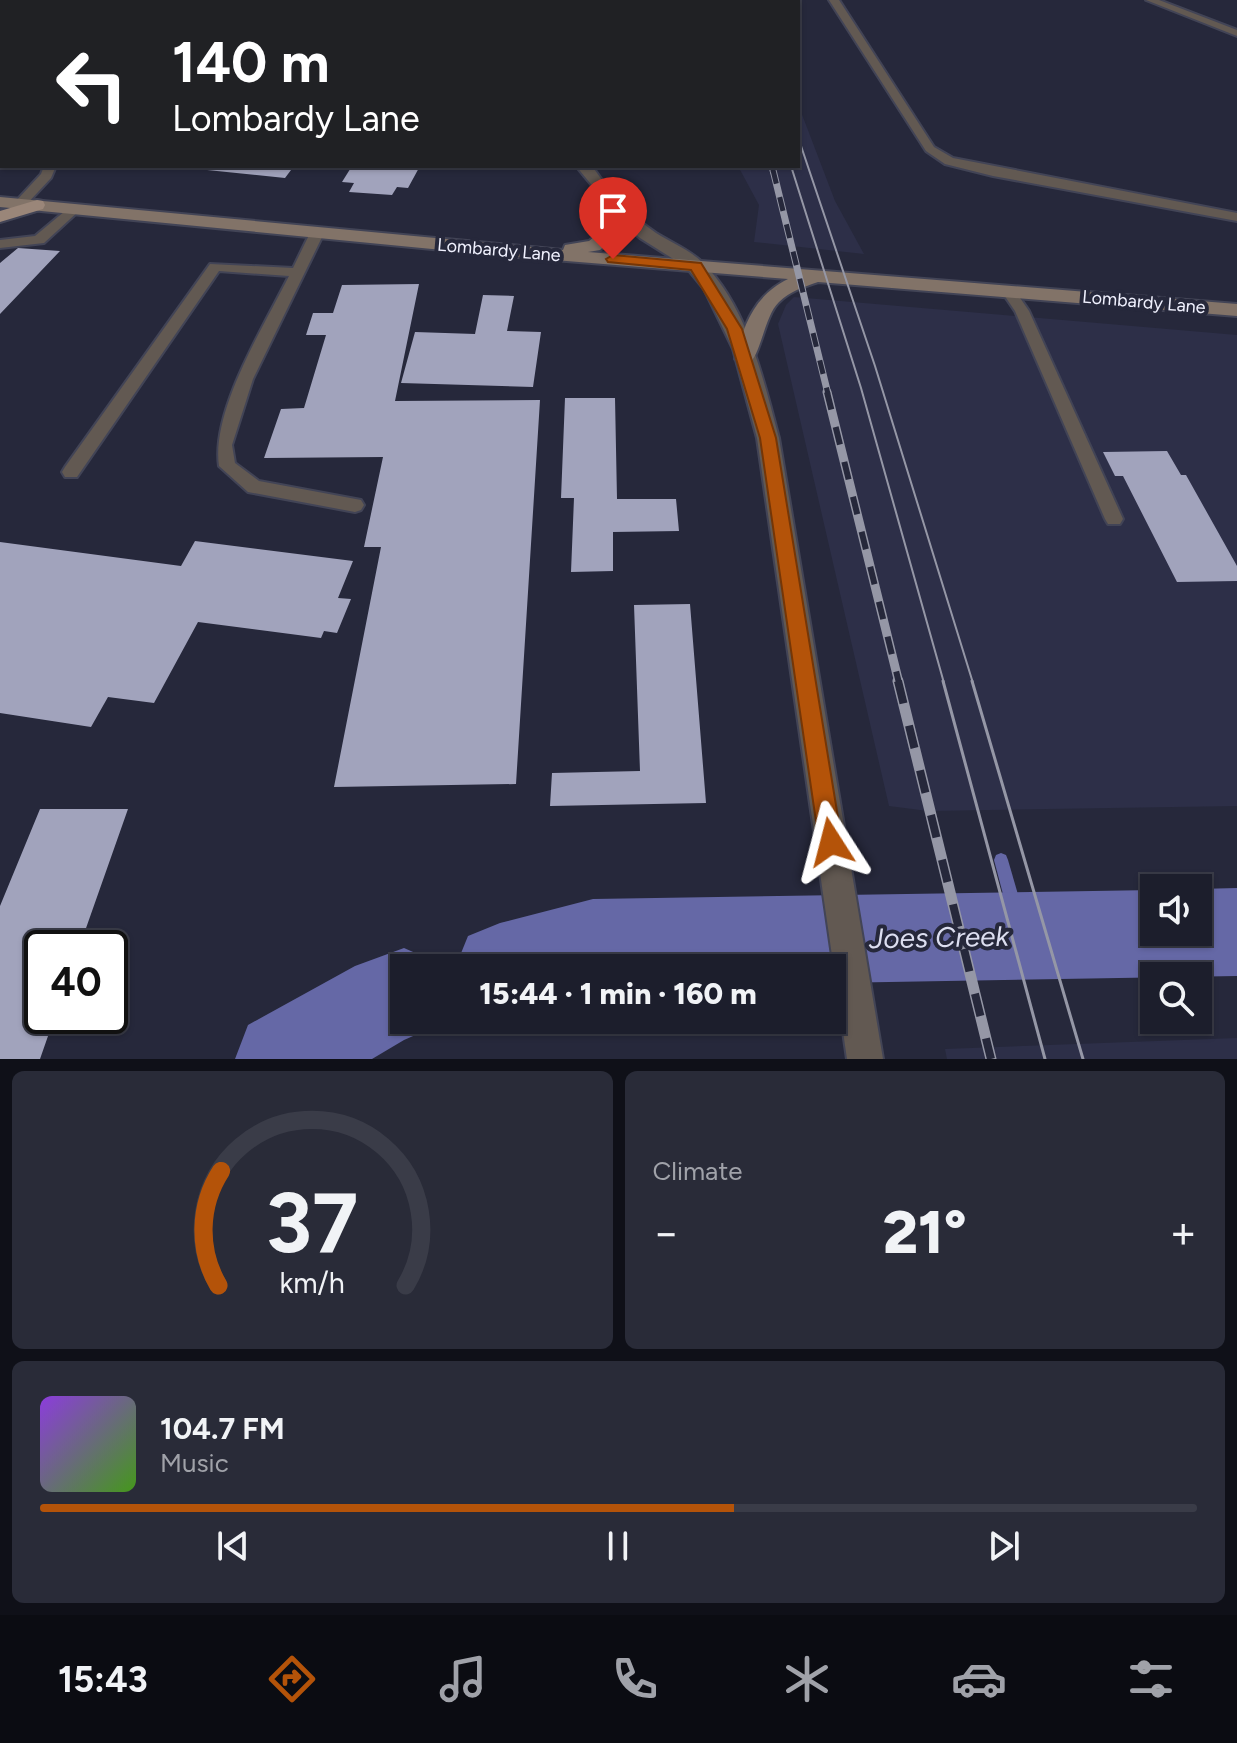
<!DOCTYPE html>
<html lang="en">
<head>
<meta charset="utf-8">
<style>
	body { margin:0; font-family:Figtree,sans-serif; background:#292b38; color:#f1f3f6; height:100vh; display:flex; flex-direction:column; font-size:30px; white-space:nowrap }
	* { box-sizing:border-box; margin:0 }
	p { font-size:26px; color:#a0a2a9 }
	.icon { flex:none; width:44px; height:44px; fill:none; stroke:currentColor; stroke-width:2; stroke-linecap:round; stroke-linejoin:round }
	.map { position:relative; height:1059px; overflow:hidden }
	.sheet { display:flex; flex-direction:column; gap:12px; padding:12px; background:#0f1018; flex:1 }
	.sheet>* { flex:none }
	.top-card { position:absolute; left:0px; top:0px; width:800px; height:168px; box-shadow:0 2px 6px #0004,0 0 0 2px #3a3c48; background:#202124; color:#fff; overflow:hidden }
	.fabs { position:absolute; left:1140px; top:874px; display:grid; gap:16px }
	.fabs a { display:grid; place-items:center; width:72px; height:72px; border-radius:0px; background:#1c1e2c; box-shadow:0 2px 6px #0004,0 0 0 2px #3a3c48; font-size:40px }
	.speed { position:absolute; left:24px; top:930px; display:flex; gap:16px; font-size:40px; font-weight:700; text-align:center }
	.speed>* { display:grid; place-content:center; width:104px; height:104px; border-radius:50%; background:#1c1e2c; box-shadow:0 2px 6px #0004,0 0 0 2px #3a3c48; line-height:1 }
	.speed .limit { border:4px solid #111; border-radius:12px; background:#fff; color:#111 }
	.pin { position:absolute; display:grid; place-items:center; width:68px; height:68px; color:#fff; margin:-82px -34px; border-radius:50% 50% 50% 0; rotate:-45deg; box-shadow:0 0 8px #0007 }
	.pin .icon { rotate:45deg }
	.me { position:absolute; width:88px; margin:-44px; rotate:351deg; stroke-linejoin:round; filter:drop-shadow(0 0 6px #0008) }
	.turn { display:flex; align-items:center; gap:28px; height:168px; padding:0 40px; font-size:36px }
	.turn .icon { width:104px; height:104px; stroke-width:2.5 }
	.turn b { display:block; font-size:56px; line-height:68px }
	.big { font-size:60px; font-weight:800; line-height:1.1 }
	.sheet .card { flex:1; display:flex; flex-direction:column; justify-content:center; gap:12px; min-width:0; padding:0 28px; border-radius:12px; background:#292b38 }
	.sheet .dial { align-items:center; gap:0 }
	.dial svg { height:208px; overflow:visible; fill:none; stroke:#3a3c48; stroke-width:7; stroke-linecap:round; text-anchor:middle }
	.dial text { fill:#f1f3f6; stroke:none }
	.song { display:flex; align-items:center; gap:24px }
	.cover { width:96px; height:96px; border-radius:12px; background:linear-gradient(135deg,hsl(270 70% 55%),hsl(100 70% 35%)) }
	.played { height:8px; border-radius:4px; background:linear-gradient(90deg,#b45309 60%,#3a3c48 60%) }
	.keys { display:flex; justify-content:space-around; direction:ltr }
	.heat { display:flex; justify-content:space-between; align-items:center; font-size:44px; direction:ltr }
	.sheet .tiles { flex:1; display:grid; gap:12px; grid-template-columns:1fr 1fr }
	.card:last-child { grid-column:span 2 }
	.trip { position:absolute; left:390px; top:954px; width:456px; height:80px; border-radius:0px; background:#1c1e2c; box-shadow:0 2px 6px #0004,0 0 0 2px #3a3c48; font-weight:800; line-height:80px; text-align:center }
	.menu { display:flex; height:128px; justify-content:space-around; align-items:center; background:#0b0c12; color:#a0a2a9 }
	.menu .icon { width:56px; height:56px }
	.menu .selected { color:#b45309 }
	.menu b { font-size:36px; color:#f1f3f6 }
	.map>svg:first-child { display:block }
</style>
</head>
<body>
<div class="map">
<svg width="1237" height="1059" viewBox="0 0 1237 1059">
	<rect width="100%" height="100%" fill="#26283b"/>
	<!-- built -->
	<path fill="#2d2f48" d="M798,104L835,201L864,254L754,242L759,205L738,166H798Z
		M794,297L1237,335V806L928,811L889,806L778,324L786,305Z
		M1237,1038V1059H947L945,1049Z"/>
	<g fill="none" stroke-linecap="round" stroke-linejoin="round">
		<!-- stream -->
		<path fill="#6568a6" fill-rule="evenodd" d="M1001,853L1006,855L1008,860L1030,936L1027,941L1022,944L1017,941L1014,936L994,860L996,855Z"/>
		<!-- river -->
		<path fill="#6568a6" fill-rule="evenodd" d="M1237,888V976L832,983V968H455L468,936L500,923L593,899L1154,890V932H1198V889Z
			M404,948L436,962L439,968H404V1020H439L436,1026L404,1040L372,1059H235L248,1025L355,966Z"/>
	</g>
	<!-- building -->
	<path fill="#a1a3bc" d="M168,166H294L285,178Z
		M352,166H420L408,188L397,187L392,195L349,192L354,183L342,182Z
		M18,248L60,251L0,314V263Z
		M419,284L395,401L540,400L516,784L334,787L381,547H364L383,457L264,458L281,409L304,408L326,335H306L313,313H333L342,285Z
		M483,295L514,296L507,331L541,332L533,387L401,383L415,332L475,334Z
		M565,398H615L617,499H676L679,531L613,532V571L571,572L574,498H561Z
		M1167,451L1181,475H1186L1237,566V581L1177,582L1123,476H1115L1103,452Z
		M195,541L353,561L338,598L351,599L337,633L324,631L321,638L198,622L154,703L108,697L91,727L0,713V542L181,566Z
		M690,604L706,803L550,806L552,773L640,771L634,605Z
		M40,809H128L79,948H42V1016H55L40,1059H0V906Z"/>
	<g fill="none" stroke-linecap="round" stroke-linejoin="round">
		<!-- service casing -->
		<g stroke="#424456" stroke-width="4">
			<path id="service" d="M119,0H129L118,2Z
				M509,0H519L508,2Z
				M829,0H839L934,147L953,158L1237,213V221L993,176L945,164L926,151Z
				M1146,0H1159L1237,30V36Z
				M0,14H2V20H0Z
				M44,166H56L51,178L24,207H16V201L41,174Z
				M71,206L81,209L44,243L0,248V240L35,236Z
				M317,229L324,233L253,379L232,445L235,463L259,481L361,500L364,505L361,510L355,512L248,492L219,466C211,411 264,326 289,276L219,271L77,477H65L62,472L65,467L210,264L293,268L310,233Z
				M1009,288L1014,289L1029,311L1123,519L1120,524H1108L1105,519L1015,311L1002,292Z"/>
		</g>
		<!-- tertiary casing -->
		<g stroke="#424456" stroke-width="4">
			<path id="tertiary" d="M561,0H573V2H561Z
				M576,166H592C609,191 631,216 656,233C672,243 690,250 703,263C748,308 763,379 779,438L883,1059H847L757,438L733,349L704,289L686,267L640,238L623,223Z"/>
		</g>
		<!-- secondary casing -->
		<g stroke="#424456" stroke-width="4">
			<path id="secondary" d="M602,187C616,192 621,215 623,229L600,250L588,252L1237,304V316L818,282C804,287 790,291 779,302C763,317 761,361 745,366L735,359C744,324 754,296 788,279L494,255L0,207V197L563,250L565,245L589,241L605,228L604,216L594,192Z"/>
		</g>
		<!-- primary casing -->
		<g stroke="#424456" stroke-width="4">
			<path id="primary" d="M0,45H2L0,56Z
				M37,200L43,201L45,205L43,209L0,222V211Z"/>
		</g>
		<!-- service -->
		<use href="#service" fill="#625952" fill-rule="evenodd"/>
		<!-- tertiary -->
		<use href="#tertiary" fill="#625952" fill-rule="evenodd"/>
		<!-- secondary -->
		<use href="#secondary" fill="#827368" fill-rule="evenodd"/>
		<!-- primary -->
		<use href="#primary" fill="#9a8679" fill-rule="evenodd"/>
		<!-- tram-far1 -->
		<path stroke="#9597a6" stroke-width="2" d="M798,137L875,366L973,683
			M791,166L861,388L944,683"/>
		<!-- tram -->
		<path stroke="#9597a6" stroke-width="3" d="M943,681L1045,1059
			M972,681L1083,1059"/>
		<!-- rail-far3 casing -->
		<g stroke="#9597a6" stroke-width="6">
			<path id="rail-far3" d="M772,166L773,172"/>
		</g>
		<!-- rail-far2 casing -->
		<g stroke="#9597a6" stroke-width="7">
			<path id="rail-far2" d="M773,170L828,394"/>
		</g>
		<!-- rail-far1 casing -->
		<g stroke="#9597a6" stroke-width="9">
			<path id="rail-far1" d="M827,392L899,683"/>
		</g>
		<!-- rail casing -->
		<g stroke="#9597a6" stroke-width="11">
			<path id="rail" d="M898,681L991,1059"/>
		</g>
		<!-- rail-far3 -->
		<use href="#rail-far3" stroke="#26283b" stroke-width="4" stroke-dasharray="11" stroke-linecap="butt"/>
		<!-- rail-far2 -->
		<use href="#rail-far2" stroke="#26283b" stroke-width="5" stroke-dasharray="14" stroke-linecap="butt"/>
		<!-- rail-far1 -->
		<use href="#rail-far1" stroke="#26283b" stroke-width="6" stroke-dasharray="18" stroke-linecap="butt"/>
		<!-- rail -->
		<use href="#rail" stroke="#26283b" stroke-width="8" stroke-dasharray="23" stroke-linecap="butt"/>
	</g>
	<!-- route -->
	<path fill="#b45309" stroke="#753606" stroke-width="2" d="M613,255L701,263L742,329L776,438L842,842L839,850L831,854L822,850L819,842L760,438L727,329L691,270L608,262L606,259Z"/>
	<g text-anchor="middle" stroke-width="8" stroke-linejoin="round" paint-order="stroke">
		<!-- far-street labels -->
		<g font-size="18" fill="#f0f1fe" stroke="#26283b">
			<text transform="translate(499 250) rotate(5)" y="6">Lombardy Lane</text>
			<text transform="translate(1144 302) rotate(5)" y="6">Lombardy Lane</text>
		</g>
		<!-- near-water labels -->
		<g font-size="28" font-style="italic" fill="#dcdef0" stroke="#26283b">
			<text transform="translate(939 937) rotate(-1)" y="10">Joes Creek</text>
		</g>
	</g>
</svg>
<div class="fabs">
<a><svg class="icon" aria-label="sound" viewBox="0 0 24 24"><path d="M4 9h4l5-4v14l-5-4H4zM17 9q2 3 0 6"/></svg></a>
<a><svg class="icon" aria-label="search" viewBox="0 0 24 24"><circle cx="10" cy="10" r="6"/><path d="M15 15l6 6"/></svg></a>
</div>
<div class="speed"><div class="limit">40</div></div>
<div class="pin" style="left:613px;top:259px;background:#d93025"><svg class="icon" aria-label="arrive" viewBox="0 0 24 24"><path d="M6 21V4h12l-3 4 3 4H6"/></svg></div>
<svg class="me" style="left:831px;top:842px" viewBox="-20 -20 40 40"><path d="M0-17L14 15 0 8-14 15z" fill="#b45309" stroke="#fff" stroke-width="4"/></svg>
<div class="trip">15:44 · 1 min · 160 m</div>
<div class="top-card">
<div class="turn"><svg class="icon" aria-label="left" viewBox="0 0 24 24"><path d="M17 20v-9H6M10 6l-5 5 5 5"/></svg><div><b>140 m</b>Lombardy Lane</div></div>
</div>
</div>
<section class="sheet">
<div class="tiles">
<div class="card dial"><svg viewBox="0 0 100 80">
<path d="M14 69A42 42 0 1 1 86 69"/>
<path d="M14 69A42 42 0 0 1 15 25" stroke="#b45309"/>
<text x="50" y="56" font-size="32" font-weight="700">37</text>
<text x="50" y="72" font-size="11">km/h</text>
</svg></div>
<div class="card"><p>Climate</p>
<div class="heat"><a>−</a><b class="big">21°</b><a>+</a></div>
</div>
<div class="card">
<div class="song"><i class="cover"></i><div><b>104.7 FM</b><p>Music</p></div></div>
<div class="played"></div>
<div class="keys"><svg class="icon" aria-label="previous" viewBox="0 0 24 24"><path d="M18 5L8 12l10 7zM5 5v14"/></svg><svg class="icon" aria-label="pause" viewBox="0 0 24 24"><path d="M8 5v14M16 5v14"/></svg><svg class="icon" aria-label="next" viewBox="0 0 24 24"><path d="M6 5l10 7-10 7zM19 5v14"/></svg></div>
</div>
</div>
</section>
<nav class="menu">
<b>15:43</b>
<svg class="icon selected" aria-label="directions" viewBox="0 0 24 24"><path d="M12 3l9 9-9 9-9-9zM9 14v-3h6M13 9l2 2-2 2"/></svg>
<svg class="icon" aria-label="music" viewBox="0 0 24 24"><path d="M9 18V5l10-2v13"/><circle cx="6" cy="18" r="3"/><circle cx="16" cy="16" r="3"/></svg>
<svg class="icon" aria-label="phone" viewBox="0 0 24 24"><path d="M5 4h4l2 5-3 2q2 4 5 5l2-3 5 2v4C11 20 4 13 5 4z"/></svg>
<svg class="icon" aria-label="climate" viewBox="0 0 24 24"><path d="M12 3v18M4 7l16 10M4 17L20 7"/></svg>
<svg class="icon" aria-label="car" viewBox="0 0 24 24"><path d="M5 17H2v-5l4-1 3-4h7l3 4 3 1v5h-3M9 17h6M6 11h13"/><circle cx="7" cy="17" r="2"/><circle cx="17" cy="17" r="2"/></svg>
<svg class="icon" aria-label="filters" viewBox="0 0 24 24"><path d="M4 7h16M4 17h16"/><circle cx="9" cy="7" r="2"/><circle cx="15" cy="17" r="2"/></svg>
</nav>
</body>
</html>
